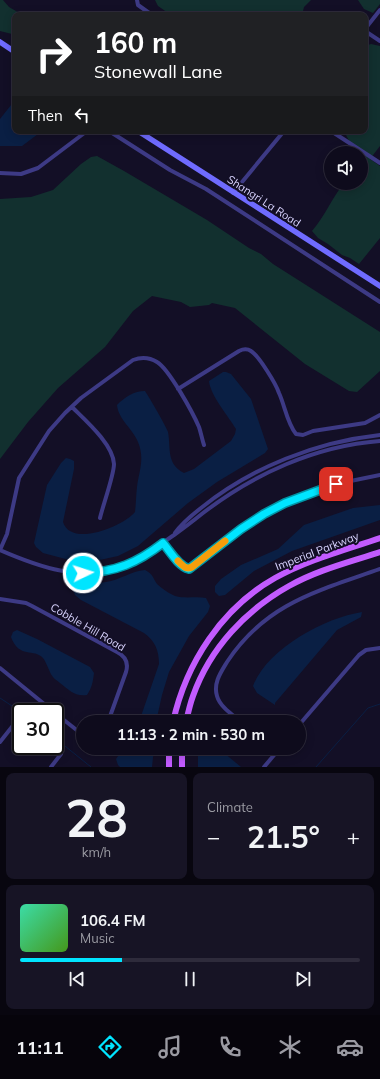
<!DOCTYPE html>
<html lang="en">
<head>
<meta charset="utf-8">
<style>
	body { margin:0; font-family:Mulish,sans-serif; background:#171425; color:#f1f3f6; height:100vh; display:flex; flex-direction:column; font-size:15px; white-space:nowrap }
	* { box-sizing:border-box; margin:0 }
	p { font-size:13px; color:#9b9ba3 }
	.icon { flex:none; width:22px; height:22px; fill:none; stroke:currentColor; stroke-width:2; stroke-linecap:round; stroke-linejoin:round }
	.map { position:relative; height:767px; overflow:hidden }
	.side { display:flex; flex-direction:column; gap:6px; padding:6px; background:#08060f; flex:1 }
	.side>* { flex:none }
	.guide { position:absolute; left:12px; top:12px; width:356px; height:122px; border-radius:8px; box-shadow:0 2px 10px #0003,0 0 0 1px #2e2b3b; background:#202124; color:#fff; overflow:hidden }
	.fabs { position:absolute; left:324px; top:146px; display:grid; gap:8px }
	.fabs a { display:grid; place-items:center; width:44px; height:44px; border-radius:50%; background:#0e0b1c; box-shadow:0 2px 10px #0003,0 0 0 1px #2e2b3b; font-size:20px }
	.speed { position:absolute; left:12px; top:703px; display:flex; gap:8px; font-size:20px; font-weight:700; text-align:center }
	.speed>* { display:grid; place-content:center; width:52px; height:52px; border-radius:50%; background:#0e0b1c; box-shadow:0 2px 10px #0003,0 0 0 1px #2e2b3b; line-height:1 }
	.speed .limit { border:2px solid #111; border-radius:6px; background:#fff; color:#111 }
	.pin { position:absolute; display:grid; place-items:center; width:34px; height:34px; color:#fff; margin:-17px; border-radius:8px; box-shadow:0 2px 6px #0006 }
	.me { position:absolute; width:44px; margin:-22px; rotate:86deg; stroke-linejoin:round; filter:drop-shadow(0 0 3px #0008) }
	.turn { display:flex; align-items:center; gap:14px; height:84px; padding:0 16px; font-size:18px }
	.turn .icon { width:52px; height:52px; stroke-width:2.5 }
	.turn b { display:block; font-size:28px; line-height:34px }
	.then { display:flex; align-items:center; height:38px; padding:0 16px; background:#0003; gap:8px; font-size:15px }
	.big { font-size:30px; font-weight:700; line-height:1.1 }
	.side .widget { flex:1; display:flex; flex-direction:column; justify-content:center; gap:6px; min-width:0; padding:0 14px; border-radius:8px; background:#171425 }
	.side .dial { align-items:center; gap:0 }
	.dial b { font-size:52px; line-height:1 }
	.song { display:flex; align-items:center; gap:12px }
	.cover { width:48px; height:48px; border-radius:6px; background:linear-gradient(135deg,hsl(160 70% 55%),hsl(100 70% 35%)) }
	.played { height:4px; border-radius:2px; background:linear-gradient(90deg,#00e5ff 30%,#2e2b3b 30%) }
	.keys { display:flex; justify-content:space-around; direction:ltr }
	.heat { display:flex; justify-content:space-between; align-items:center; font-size:22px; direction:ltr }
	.side .tiles { flex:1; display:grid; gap:6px; grid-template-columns:1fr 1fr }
	.widget:last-child { grid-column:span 2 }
	.trip { position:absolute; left:76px; top:715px; width:230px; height:40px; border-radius:20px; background:#0e0b1c; box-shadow:0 2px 10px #0003,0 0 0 1px #2e2b3b; font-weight:700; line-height:40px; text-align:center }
	.menu { display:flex; height:64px; justify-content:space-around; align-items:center; background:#06040b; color:#9b9ba3 }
	.menu .icon { width:28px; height:28px }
	.menu .active { color:#00e5ff }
	.menu b { font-size:18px; color:#f1f3f6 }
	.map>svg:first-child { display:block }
</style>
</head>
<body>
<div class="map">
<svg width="380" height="767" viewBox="0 0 380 767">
	<rect width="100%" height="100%" fill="#130f26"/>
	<!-- green -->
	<path fill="#12302f" d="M0,0H3L9,7L21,14L20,15H15V30L12,34L0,31Z
		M155,0H311L304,7L302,15H171L158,6Z
		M358,0H380V4L373,13L364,9Z
		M371,44L380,46V146L370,159L380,166V238L359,264L350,258L342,255L328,244L318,238L312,231C325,216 332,198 344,183H361V162L364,157L361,155V153C352,151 348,138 344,131H365V46Z
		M97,156L124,171L207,220L249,248L261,254L273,264L380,332V371L357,392L349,391L305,364L235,308L212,303L209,305L190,307L181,302L152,296L133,311L105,347L58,388L28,422L0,459V199L31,197L53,190L81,164L91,157Z"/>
	<!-- water -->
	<path fill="#0a1f44" d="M15,100V131H42L22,146H0V119Z
		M223,372H226L231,374L251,399L268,449L265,453L217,482L188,503L138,546L118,556L95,561L77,562L43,553L36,547L34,543L47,485L61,463L66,458L70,459L74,461V469L63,522C71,548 124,526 135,512C136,504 136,496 137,487C139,471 145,459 138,442C133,429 118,419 117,405C125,397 134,391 145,391C149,397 166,426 168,432C171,448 166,464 184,473L194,469L231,441L235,434L236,429C229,417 210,395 209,381Z
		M380,505V520L292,551L254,571L225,595L219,596L215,592V586L221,579L241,565L278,549L304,525L353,508Z
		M145,570C154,575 152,577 157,584C161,588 170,594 175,596C186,599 196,596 206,598L210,606L208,612L189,636L169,672L162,695L156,722H139L159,664C159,650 155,641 144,633L81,600L75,595L73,590L75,585C85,582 96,584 106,582C120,580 131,571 145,570Z
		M362,612L361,617L337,630L275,703V705L257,693L253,686C267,649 324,618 362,612Z
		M17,630L37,639L90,667L94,673C93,681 92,688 87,695C75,697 69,690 60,683C58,681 54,679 53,677C49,672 47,663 43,658C34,648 19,659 11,637L13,632Z
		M124,748H154L152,767H120L118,765L116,759Z
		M198,748H218L241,767H198Z"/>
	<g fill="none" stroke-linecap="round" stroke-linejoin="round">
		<!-- stream -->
		<path stroke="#0a1f44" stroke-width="1" d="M0,698L21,712
			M55,738L91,767
			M316,767L368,708L380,704"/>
		<!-- street -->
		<path stroke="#3d3a85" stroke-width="4" d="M137,0L138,5L152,15
			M365,29L380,10
			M365,31L380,41
			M109,131L170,170L206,189L380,302
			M331,131L380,163
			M0,173L21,174L38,168L87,131
			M233,193L284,131
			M178,389L239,351C243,349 248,349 251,351C259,356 276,384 279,393C285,406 287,423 296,434L303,435L313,431L365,423L380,415
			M72,407C85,420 113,444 114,464C114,475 103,505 100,518
			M175,533C182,523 192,515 201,508C252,467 316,442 380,435
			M163,543C170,551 178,566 189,569L241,529L264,514L285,503L336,484L380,475
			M0,550C39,567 81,582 123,567C143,561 157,546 174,535C184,528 193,521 203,513C254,474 315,446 380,441
			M0,550L7,534L19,478L49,431L65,413L81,398L133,360C141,357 149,357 157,362C169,369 193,413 199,427C201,433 202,439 204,445
			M0,599L26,603L32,606L117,652C125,656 129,662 126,672L108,722
			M0,668L54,712
			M55,713L83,735
			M241,722C233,715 220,707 217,696C213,683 221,672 227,662C266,603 318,591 380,569
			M299,725L359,655L366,650L380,648
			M0,742L15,723
			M51,767L61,754
			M264,767L280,748"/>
		<!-- secondary -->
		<path stroke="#6f6bff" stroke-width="5.5" d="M0,42L15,52
			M138,131L380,286"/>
		<!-- primary -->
		<path stroke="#c25bff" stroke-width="6" d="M173,722C186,663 222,608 275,578C307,560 345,550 380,538
			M186,722C188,713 190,704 193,696C210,648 246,610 289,586C317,570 350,562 380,552
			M169,767V748
			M182,767V748"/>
	</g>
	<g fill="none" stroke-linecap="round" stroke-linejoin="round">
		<!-- route casing -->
		<g stroke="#0095a6" stroke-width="10">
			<path id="route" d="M83,573C116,572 137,563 163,543C170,551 178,566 189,569L241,529L264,514L285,503L336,484"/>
		</g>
		<!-- route -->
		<use href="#route" stroke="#00e5ff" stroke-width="7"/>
		<!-- slow -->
		<path stroke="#f59e0b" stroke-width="7" d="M178,561C183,566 186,570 192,567L225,541"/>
	</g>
	<g text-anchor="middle" stroke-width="4" stroke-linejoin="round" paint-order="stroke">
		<!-- street labels -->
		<g font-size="11" fill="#d9d4ff" stroke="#130f26">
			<text transform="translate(264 201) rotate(33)" y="4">Shangri La Road</text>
			<text transform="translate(317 551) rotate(-21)" y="4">Imperial Parkway</text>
			<text transform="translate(88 627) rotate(30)" y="4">Cobble Hill Road</text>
		</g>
	</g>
</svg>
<div class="fabs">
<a><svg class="icon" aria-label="sound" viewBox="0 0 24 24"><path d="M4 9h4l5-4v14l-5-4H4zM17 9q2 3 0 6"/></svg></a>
</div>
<div class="speed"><div class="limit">30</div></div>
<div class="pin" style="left:336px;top:484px;background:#d93025"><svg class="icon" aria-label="arrive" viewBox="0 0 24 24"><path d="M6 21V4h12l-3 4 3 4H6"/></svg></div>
<svg class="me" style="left:83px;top:573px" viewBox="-20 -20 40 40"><circle r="17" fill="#00e5ff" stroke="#fff" stroke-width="3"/><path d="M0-11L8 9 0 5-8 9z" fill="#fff"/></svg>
<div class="trip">11:13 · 2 min · 530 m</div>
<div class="guide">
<div class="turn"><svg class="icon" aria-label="right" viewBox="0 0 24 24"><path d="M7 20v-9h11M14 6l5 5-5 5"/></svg><div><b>160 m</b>Stonewall Lane</div></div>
<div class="then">Then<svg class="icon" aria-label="left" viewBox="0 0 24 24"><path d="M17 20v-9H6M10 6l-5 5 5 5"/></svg></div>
</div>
</div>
<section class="side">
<div class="tiles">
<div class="widget dial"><b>28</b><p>km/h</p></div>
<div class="widget"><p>Climate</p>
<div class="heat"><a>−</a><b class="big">21.5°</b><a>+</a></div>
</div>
<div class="widget">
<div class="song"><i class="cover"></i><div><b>106.4 FM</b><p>Music</p></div></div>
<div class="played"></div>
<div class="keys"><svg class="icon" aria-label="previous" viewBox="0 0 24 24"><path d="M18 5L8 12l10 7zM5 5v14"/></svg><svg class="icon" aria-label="pause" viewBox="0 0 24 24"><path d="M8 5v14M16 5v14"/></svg><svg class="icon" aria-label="next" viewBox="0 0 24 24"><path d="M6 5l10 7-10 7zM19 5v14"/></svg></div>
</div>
</div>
</section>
<nav class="menu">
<b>11:11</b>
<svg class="icon active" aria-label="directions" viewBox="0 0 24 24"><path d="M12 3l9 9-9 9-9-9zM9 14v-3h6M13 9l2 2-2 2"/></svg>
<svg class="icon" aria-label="music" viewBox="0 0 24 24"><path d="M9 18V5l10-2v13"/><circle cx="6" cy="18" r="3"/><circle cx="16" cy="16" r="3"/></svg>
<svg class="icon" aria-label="phone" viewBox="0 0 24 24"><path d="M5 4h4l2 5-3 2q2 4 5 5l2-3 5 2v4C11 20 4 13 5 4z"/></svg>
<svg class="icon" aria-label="climate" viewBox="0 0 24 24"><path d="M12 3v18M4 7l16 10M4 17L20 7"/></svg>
<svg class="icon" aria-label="car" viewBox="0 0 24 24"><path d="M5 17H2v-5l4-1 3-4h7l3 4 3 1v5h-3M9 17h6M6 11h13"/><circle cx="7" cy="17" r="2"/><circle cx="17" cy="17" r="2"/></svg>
</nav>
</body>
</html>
